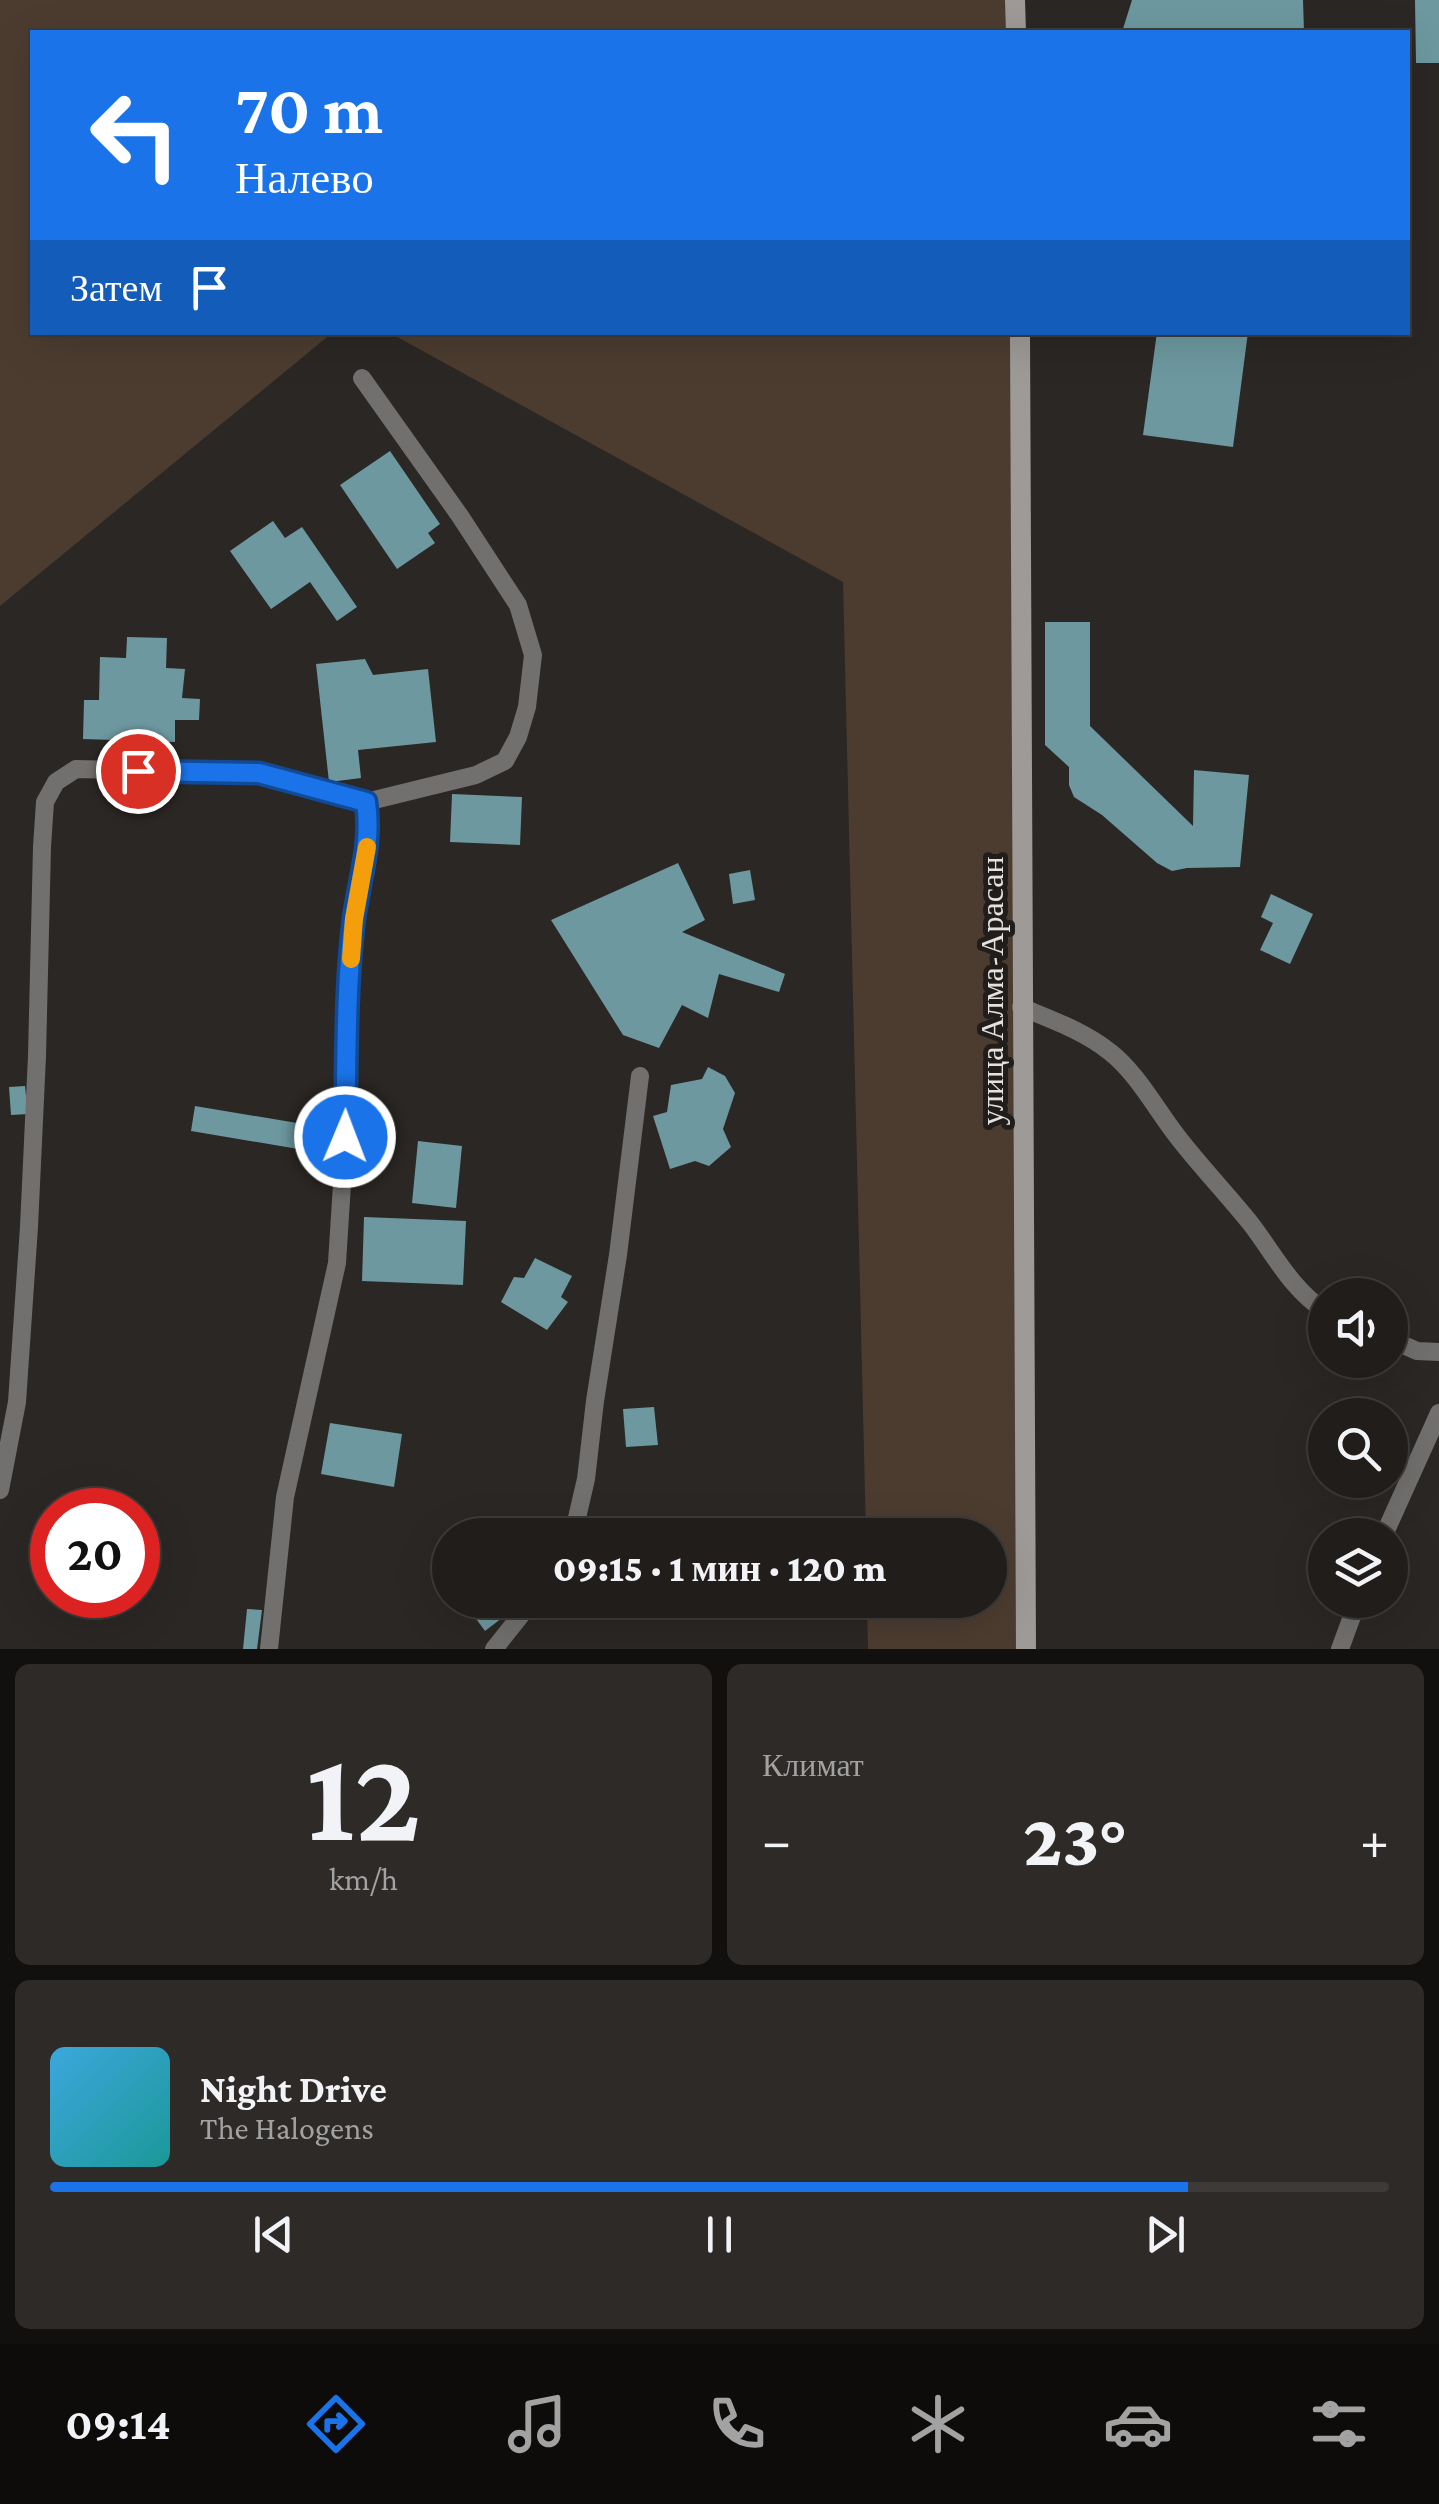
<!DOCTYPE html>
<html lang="ru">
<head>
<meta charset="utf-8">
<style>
	body { margin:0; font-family:"Crimson Pro",serif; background:#2d2a28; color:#f1f3f6; height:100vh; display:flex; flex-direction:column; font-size:38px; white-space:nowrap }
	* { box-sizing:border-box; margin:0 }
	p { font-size:32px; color:#a2a2a3 }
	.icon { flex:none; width:55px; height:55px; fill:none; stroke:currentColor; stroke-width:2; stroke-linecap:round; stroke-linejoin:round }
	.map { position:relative; height:1649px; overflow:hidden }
	.drawer { display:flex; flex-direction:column; gap:15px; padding:15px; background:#12100f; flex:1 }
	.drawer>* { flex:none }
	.top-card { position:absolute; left:30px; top:30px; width:1380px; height:305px; border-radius:0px; box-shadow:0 10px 40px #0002,0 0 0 2px #3d3b3a; background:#1a73e8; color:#fff; overflow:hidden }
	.controls { position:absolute; left:1308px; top:1278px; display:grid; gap:20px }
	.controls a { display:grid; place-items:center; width:100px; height:100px; border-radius:50%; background:#201d1b; box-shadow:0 10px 40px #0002,0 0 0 2px #3d3b3a; font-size:50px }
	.speed { position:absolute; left:30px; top:1488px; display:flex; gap:20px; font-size:50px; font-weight:700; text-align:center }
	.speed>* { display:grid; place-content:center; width:130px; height:130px; border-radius:50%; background:#201d1b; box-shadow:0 10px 40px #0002,0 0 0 2px #3d3b3a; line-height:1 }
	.speed .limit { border:15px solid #d22; background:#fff; color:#111 }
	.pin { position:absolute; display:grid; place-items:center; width:85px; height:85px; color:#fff; margin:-42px; border:5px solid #fff; border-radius:50%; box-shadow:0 2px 10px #0007 }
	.me { position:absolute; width:110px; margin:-55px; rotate:1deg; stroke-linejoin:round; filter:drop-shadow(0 0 8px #0008) }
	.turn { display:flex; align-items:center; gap:35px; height:210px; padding:0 40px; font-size:45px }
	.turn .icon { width:130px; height:130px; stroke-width:2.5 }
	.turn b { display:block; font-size:70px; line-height:85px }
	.then { display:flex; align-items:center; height:95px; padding:0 40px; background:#0003; gap:20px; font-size:38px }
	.big { font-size:75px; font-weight:800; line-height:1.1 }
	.drawer .tile { flex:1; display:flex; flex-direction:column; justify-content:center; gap:15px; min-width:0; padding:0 35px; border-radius:15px; background:#2d2a28 }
	.drawer .dial { align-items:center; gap:0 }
	.dial b { font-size:130px; line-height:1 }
	.song { display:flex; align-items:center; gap:30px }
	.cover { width:120px; height:120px; border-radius:15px; background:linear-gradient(135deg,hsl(200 70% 55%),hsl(180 70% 35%)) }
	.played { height:10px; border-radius:5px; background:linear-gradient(90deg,#1a73e8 85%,#3d3b3a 85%) }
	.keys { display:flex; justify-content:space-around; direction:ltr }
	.heat { display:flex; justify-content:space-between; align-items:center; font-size:55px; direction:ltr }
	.drawer .tiles { flex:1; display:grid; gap:15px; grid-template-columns:1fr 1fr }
	.tile:last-child { grid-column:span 2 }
	.trip { position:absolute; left:432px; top:1518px; width:575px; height:100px; border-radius:50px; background:#201d1b; box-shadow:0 10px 40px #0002,0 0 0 2px #3d3b3a; font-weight:800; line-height:100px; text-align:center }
	.menu { display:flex; height:160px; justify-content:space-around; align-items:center; background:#0d0c0b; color:#a2a2a3 }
	.menu .icon { width:70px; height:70px }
	.menu .current { color:#1a73e8 }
	.menu b { font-size:45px; color:#f1f3f6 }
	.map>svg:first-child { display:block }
</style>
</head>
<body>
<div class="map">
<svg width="1439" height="1649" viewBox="0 0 1439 1649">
	<rect width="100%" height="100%" fill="#2b2724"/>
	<!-- green -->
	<path fill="#4c3c30" d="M0,0H1015L1016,32H32V332L332,333L0,606Z
		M390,333H1020L1026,1649H868L867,1600H990V1535H866L843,582Z"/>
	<!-- building -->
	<path fill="#6d989f" d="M1132,0H1303L1304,32H1122Z
		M1415,0H1439V63H1416Z
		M1157,332H1248L1233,447L1143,435Z
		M390,451L440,524L428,533L435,543L397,569L340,485Z
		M273,521L285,538L302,527L357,607L337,621L310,582L271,609L230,551Z
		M1045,622H1090V726L1193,826L1194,770L1249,775L1240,867L1187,868L1172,871L1157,863L1102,815L1074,797L1069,785V767L1045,745Z
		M127,637L167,638L166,668L185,669L182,698L200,699L199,720H175V742L83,739L84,700H99L100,657L126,658Z
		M365,659L373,675L428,669L436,742L358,750L361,778L329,782L316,664Z
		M452,794L522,797L520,845L450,842Z
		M678,863L705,920L682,932L785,974L779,992L719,974L708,1018L682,1005L659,1048L623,1035L551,920Z
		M750,870L755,900L733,904L729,874Z
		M1271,894L1313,914L1290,964L1260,950L1273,923L1261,917Z
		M708,1067L725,1076L735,1093L723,1129L731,1147L709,1166L695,1161L670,1169L653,1116L667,1112L671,1085L702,1079Z
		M25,1086L28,1114L11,1115L9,1087Z
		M195,1106L315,1126L310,1151L191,1131Z
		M418,1141L462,1146L456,1208L412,1203Z
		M364,1217L466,1221L463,1285L362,1281Z
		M535,1258L572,1276L561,1297L568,1302L547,1330L501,1302L514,1277L524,1278Z
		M654,1407L658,1445L626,1447L623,1409Z
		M330,1423L402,1434L394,1487L321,1474Z
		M496,1601L506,1615L485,1631L474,1616Z
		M247,1609L262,1610L257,1649H243Z"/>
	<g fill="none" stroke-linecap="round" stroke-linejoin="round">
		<!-- lane -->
		<path stroke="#72706f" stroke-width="18" d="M1021,1007C1052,1020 1084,1031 1110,1052C1137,1073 1156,1109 1177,1136C1200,1166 1227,1194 1251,1224C1274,1254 1292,1290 1325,1311
			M1390,1339L1417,1351L1439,1352
			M0,1490L17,1402L29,1227L37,1056L42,847L45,802L56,782L76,769L259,773L366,802L476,775L505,761L518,737L527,707L533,655L518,605L460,516L362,378
			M573,1535L586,1479L595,1401L618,1255L640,1076
			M1384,1535L1439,1413
			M269,1649L285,1497L337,1263L345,1137L348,1005L354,919L370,828L366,802
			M494,1649L533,1600
			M1340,1649L1358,1600"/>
		<!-- secondary -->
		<path stroke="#9d9a97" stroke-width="20" d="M1015,0L1016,32
			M1020,332L1026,1649"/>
	</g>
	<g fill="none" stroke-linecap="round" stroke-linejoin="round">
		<!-- route casing -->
		<g stroke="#114b97" stroke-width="25">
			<path id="route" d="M138,771L259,773L366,802C372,843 360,877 354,918C345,990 347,1064 345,1137"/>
		</g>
		<!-- route -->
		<use href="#route" stroke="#1a73e8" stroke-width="18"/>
		<!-- slow -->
		<path stroke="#f59e0b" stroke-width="18" d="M351,959L354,919L367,847"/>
	</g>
	<g text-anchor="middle" stroke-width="10" stroke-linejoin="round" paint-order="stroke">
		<!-- street labels -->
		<g font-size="32" fill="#e4e1e0" stroke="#211d1b">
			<text transform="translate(992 991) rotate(-90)" y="11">улица Алма-Арасан</text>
		</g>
	</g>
</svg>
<div class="controls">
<a><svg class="icon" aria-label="sound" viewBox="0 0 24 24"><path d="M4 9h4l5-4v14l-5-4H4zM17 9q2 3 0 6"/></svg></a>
<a><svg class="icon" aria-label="search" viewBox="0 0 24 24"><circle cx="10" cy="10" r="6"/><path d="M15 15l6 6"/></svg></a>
<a><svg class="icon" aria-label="layers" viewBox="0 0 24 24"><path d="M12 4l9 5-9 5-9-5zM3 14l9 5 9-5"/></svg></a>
</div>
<div class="speed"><div class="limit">20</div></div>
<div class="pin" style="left:138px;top:771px;background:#d93025"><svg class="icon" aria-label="arrive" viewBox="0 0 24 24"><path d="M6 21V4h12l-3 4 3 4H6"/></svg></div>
<svg class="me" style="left:345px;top:1137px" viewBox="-20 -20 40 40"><circle r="17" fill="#1a73e8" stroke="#fff" stroke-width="3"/><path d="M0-11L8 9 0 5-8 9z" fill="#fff"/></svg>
<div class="trip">09:15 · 1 мин · 120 m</div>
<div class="top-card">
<div class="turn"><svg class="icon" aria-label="left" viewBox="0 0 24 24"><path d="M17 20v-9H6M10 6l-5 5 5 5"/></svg><div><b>70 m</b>Налево</div></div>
<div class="then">Затем<svg class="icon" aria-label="arrive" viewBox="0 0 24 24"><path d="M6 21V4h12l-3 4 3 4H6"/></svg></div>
</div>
</div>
<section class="drawer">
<div class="tiles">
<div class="tile dial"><b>12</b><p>km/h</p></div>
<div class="tile"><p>Климат</p>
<div class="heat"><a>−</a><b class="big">23°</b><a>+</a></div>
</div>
<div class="tile">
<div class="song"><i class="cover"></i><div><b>Night Drive</b><p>The Halogens</p></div></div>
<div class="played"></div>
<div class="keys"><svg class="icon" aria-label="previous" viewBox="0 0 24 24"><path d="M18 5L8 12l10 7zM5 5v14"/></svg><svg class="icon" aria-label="pause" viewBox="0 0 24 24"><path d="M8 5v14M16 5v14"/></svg><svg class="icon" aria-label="next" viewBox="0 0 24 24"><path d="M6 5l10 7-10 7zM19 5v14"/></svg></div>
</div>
</div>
</section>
<nav class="menu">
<b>09:14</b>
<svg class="icon current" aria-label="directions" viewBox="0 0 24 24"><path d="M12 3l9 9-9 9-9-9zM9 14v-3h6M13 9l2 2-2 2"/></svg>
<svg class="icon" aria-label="music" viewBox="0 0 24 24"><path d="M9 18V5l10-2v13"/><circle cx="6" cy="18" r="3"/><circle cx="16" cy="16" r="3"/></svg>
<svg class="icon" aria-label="phone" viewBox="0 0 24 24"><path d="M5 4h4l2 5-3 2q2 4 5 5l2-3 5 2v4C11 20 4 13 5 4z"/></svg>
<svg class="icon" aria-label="climate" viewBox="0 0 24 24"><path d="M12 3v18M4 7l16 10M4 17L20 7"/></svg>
<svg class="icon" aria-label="car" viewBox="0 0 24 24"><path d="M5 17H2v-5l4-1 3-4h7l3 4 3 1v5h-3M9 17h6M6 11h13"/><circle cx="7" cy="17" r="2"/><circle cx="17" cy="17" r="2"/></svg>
<svg class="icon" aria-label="filters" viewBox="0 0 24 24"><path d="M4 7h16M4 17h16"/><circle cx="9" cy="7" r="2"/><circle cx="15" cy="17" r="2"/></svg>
</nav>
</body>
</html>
